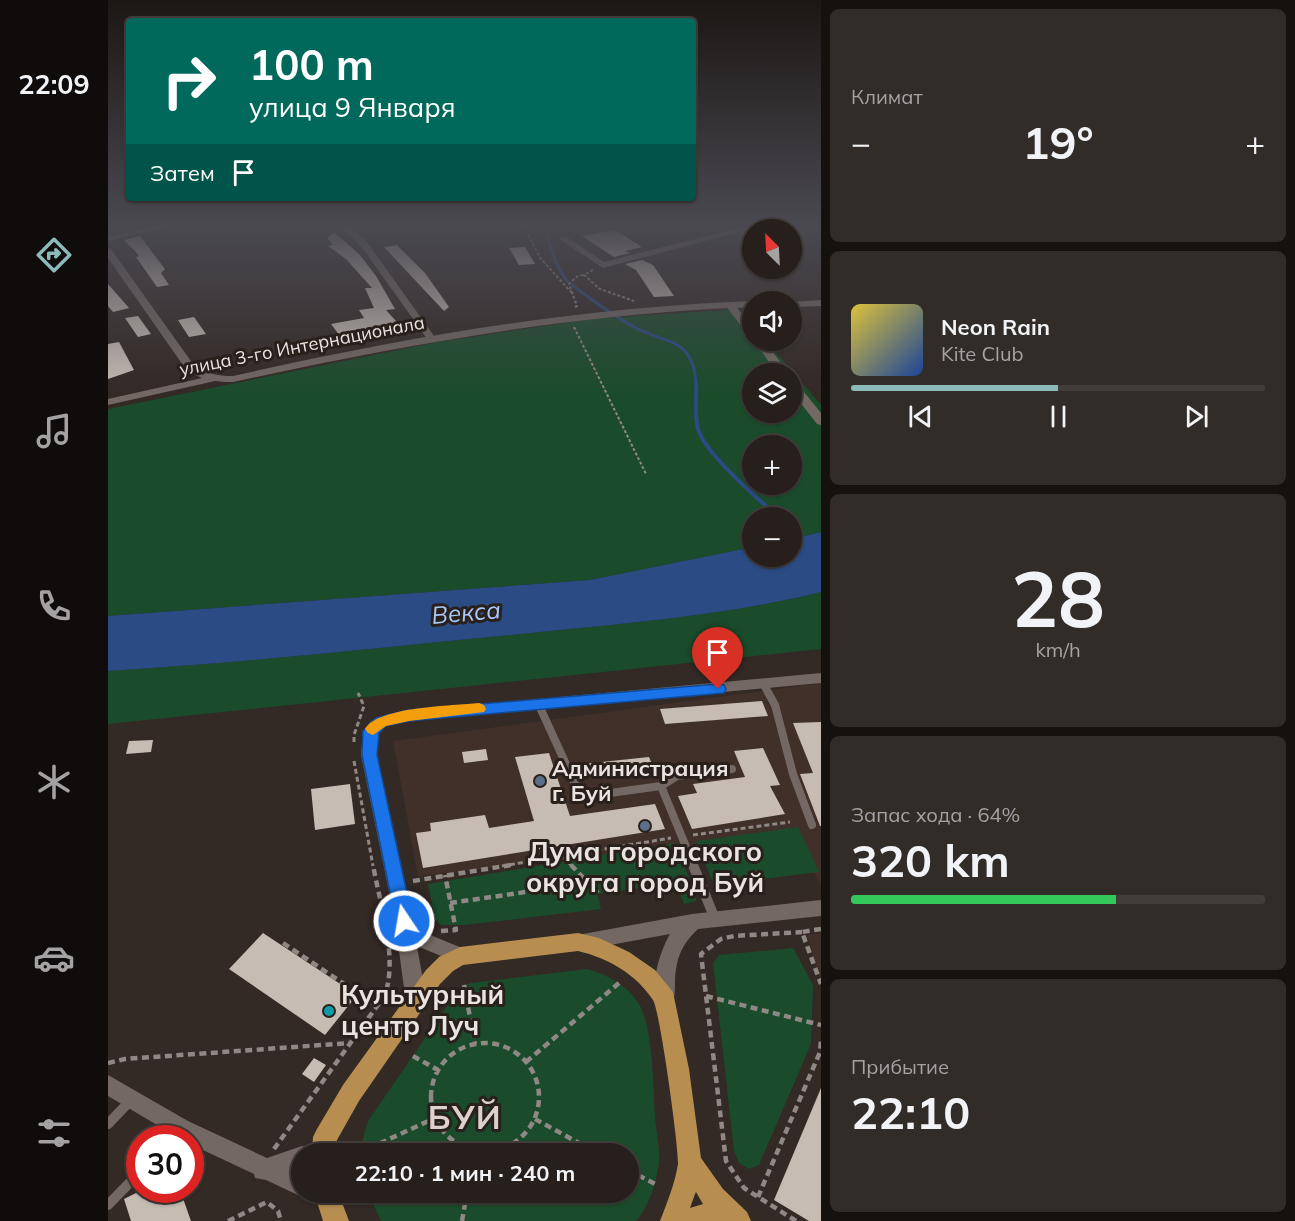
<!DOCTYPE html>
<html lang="ru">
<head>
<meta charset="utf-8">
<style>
	body { margin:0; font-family:Mulish,sans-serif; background:#322c29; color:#f1f3f6; height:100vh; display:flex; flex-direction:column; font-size:22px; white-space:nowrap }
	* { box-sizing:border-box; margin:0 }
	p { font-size:20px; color:#a4a2a3 }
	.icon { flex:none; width:33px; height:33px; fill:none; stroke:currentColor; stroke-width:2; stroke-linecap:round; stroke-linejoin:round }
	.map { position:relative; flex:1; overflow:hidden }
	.sheet { display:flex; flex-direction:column; gap:9px; padding:9px; background:#15110f; width:474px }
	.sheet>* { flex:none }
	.top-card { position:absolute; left:18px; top:18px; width:570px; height:183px; border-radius:6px; box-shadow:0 2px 4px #0004,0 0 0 2px #423d3b; background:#00695c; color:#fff; overflow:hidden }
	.needle { width:39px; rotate:336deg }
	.fabs { position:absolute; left:634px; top:219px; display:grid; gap:12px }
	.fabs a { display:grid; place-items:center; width:60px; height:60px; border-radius:50%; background:#261f1c; box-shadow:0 2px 4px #0004,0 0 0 2px #423d3b; font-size:30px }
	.speed { position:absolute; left:18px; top:1125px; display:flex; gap:12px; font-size:30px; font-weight:700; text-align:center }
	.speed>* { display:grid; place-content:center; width:78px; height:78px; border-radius:50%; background:#261f1c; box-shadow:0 2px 4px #0004,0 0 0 2px #423d3b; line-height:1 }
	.speed .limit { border:9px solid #d22; background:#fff; color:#111 }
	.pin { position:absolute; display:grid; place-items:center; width:51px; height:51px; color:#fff; margin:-62px -26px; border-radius:50% 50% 50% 0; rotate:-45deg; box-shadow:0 0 6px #0007 }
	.pin .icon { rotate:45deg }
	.me { position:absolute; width:66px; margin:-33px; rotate:348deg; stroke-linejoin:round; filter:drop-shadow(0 0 4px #0008) }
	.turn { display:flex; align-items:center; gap:21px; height:126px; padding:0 24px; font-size:27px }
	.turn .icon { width:78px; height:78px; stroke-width:2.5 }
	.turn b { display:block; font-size:42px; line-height:51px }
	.then { display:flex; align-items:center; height:57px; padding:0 24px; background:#0003; gap:12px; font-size:22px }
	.big { font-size:45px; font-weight:700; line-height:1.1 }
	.sheet .tile { flex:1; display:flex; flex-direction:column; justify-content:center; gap:9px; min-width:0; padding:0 21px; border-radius:9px; background:#322c29 }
	.sheet .dial { align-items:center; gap:0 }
	.dial b { font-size:78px; line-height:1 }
	.song { display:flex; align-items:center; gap:18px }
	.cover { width:72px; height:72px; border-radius:9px; background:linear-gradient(135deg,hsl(50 70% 55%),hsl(220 70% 35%)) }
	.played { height:6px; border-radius:3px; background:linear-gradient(90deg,#8bbbb9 50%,#423d3b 50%) }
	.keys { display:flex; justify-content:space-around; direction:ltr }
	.heat { display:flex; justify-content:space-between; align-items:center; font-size:33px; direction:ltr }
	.charge { height:9px; border-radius:4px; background:linear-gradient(90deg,#34c759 64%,#423d3b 0) }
	.trip { position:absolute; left:183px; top:1143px; width:348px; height:60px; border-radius:30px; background:#261f1c; box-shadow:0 2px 4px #0004,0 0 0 2px #423d3b; font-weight:700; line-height:60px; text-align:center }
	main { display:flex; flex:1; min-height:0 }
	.dock { display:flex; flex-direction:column; width:108px; justify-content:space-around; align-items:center; background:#0f0c0b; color:#a4a2a3 }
	.dock .icon { width:42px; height:42px }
	.dock .current { color:#8bbbb9 }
	.dock b { font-size:27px; color:#f1f3f6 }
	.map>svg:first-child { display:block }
</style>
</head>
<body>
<main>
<nav class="dock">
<b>22:09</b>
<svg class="icon current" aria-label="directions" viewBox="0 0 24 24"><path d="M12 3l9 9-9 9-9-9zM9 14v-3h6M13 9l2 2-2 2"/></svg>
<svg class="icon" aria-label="music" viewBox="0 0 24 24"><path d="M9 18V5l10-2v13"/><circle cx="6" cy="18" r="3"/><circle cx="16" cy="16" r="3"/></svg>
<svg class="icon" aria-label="phone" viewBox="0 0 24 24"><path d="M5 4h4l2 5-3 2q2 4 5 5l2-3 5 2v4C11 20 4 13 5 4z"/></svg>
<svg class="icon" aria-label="climate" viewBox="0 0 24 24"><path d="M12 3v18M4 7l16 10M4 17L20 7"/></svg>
<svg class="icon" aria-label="car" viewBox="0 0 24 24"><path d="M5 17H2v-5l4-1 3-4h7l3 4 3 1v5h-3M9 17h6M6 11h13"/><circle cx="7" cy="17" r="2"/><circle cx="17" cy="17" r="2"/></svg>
<svg class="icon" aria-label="filters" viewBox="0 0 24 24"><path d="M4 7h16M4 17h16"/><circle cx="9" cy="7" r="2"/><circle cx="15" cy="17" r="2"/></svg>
</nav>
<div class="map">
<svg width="713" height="1221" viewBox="0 0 713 1221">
	<rect width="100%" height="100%" fill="#332925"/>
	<!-- built -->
	<path fill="#403029" d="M713,683V887L689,835L310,876L285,741Z
		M713,933V981L699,935Z"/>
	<!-- green -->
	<path fill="#1a4c2b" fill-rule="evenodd" d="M631,309L645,325V340L658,341L713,405V532L684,539V518H645V547L482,580L0,616V409L330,342L485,319ZM645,374H684V412H645ZM645,446H684V484H645Z
		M713,592V649L0,724V671C135,663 269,648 403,635C506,624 612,617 713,592Z
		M690,827L711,872L606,885L588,841Z
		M567,843L588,895V901L576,904L568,883L489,894L493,909L357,925H333L327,920L320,884Z
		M685,948L705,985L703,1044L651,1165L641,1169L631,1163L626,1151L605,963L611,955Z
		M479,969C500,975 519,985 531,1004C545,1027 545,1087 547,1116C548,1131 552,1147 551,1162C549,1181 541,1207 528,1221H273L260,1193L520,1192V1154L251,1153L260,1121L351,989L363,983Z"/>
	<!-- water -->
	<path fill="#2a4b83" d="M713,532V592C612,617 506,624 403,635C269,648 135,663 0,671V616L482,580L645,547V556H684V539Z"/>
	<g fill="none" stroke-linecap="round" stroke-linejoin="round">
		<!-- stream-far1 -->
		<path stroke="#2a4b83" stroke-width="3" d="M440,223C436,238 450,270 460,282
			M464,285C484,300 504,315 526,327C558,344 586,337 588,385"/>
		<!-- stream -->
		<path stroke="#2a4b83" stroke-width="4" d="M588,383C589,398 586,415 590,429C597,454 651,499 671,518"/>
	</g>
	<!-- building -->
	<path fill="#c6bcb4" d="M507,230L534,247L517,251L522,253L506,257L474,236Z
		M226,232L252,255L268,276L287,309L278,310L298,332L283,335L276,327L232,336L223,324L256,318L251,310L266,308L257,288H264L238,259L220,246L225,245L219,238Z
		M32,236L57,269L53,273L61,285L49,287L28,257L31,256L29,253L16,240Z
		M289,245L317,273L341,307L336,311L276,247Z
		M417,247L427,264L411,265L401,248Z
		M534,260L545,265L566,296L546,297L528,270L517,264Z
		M0,284L21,308L5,312L0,306Z
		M30,316L43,334L30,337L17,318Z
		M86,317L98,334L81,337L70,320Z
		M11,342L26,370L0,379V344Z
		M654,701L660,716L557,724L552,709Z
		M713,722V826H712L692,774L705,773L685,723Z
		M45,740L43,752L18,754L21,741Z
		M655,748L672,785L662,786L677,814L584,829L570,796L589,793L585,784L637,777L626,751Z
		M378,749L380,760L356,763L354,752Z
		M441,753L462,816L547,804L557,829L315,868L308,833L323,831L322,823L377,815L381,828L426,821L407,757Z
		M541,757L546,769L479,777L475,764Z
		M242,784L247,824L207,830L203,789Z
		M155,933L249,995L217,1035L121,969Z
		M206,1058L218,1065L206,1082L194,1074Z
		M713,1088V1221H701L666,1200Z
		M34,1190H72L83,1221H23L16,1199Z"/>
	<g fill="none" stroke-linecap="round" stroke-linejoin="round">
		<!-- path-far2 -->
		<path stroke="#908884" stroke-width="2" stroke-dasharray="3 2" stroke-linecap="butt" d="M420,235L433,259L464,293
			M485,270L476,275L492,289L526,301
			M467,307L469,306L461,284L470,276L476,275
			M466,327L538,474"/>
		<!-- path-far1 -->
		<path stroke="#908884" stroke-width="3" stroke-dasharray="5 3" stroke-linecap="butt" d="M246,742V735L256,706L250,693
			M246,761L265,866
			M585,835L682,822
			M454,856L464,866
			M394,866L563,838"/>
		<!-- path -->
		<path stroke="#908884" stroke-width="4.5" stroke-dasharray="7 4.5" stroke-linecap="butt" d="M463,865L490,893
			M305,881L403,865
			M342,903L480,883
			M713,929L694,932L713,984
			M333,931L348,930L337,875
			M175,943L269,1006
			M356,985L367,1044
			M598,996L713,1025
			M323 1097a54 54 0 1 1 108 0a54 54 0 1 1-108 0Z
			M305,1056L330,1070
			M418,1062L511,983
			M0,1063L17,1059L242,1043
			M427,1119L491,1154
			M166,1149L277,995C290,956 272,905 265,865
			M251,1153L327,1118
			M520,1170L547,1184
			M650,1197L712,1052L713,1040
			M120,1221L159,1202L170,1211L173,1221
			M354,1221L359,1192
			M688,1221L636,1188L618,1161L593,954L613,939L626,936L694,932"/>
		<!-- service-far1 -->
		<path stroke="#736863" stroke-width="8" d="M656,685L667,705L685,774L704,825
			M430,703L473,797L553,786L569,776L624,769
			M553,786L586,866"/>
		<!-- service -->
		<path stroke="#736863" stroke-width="10" d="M585,865L607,919
			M0,1124L23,1100
			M0,1205L32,1172"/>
		<!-- minor -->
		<path fill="#736863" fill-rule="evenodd" d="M60,223H77L0,241V237Z
			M229,223H238L259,242L326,336V340H320L253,246Z
			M410,223H419L422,227L415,229Z
			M651,223H666L495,268L450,238L457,236L496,262Z
			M103,376L107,377V381L0,405V399Z
			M713,673V683L301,721L278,726L270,733L269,755L305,919L315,932L359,950L361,956L359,962L352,964L309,946C312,967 320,990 311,1009L304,1012L297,1009L294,1003L296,988L287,921L253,755C257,714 264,718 301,711Z
			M713,900V916L590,929C573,945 568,959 567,981C567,990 567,997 564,1005L557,1008L550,1005C541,986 552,951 562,934L475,950L468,948L466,942L468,936L475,934L584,914Z
			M0,1075L80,1121L159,1158L194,1146L202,1149L203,1154H194V1168L186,1171L194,1174V1192L202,1194L194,1197L158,1180L147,1178L146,1174L82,1144V1138H72L66,1135L0,1096Z"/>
		<!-- tertiary -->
		<path fill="#736863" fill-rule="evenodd" d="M0,248L3,249L85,364C98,374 109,376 125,376C290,339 453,310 622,302L627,305L622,308C453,316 290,346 125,382C107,382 91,380 77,368L0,258Z"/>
		<!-- secondary -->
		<path fill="#736863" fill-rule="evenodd" d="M713,300V306L684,307V302H682Z
			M645,301L647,302H645V307L629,308L645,327V337L641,336L617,305L622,302Z
			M645,340H656L681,374H670Z
			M684,381L688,382L713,413V425L709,424L684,392Z"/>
		<!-- primary -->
		<path fill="#b78e50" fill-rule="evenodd" d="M470,933L491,938L521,952L547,970L565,992L581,1069L593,1158L615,1189L639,1212L643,1221H552C559,1203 567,1183 570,1164C571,1148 552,1011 545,1000C528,974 500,958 470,951L355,965L345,971L332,984L251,1101L229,1140L228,1154H204L205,1137L209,1129L235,1085L318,970L331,957L352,947ZM588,1192L595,1204L582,1208L587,1194Z
			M206,1192H230L241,1221H215Z"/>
	</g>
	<!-- sky -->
	<linearGradient id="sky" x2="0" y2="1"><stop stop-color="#1c1714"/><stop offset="0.57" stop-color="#4a4951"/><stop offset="1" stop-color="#4a4951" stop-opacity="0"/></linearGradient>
	<rect width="713" height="394" fill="url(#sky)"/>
	<!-- route -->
	<path fill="#1a73e8" stroke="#114b97" stroke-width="1.5" d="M610,684L616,685L618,689L616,693L301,721L278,726L271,733L269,755L305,921L302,927L296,929L289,927L254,755L255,731L268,718L301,710Z"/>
	<!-- slow -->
	<path fill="#f59e0b" d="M371,703L376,705L378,709L376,712L301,721L278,726L265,735L260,733L257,729C271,706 345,706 371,703Z"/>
	<!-- markers -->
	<g fill="#5c6f8a" stroke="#29201c" stroke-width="2">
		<circle cx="432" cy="781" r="6"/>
		<circle cx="537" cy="826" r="6"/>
	</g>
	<circle fill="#0f9aa8" stroke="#29201c" stroke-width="2" cx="221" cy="1011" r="6"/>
	<g text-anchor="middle" stroke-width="6" stroke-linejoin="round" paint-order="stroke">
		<!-- far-street labels -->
		<g font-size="18" fill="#eae4e1" stroke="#29201c">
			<text transform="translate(194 346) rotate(-11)" y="6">улица 3-го Интернационала</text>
		</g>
		<!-- poi labels -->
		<g font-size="22" font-weight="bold" fill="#eae4e1" stroke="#29201c" text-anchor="start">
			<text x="444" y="776">Администрация<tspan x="444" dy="25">г. Буй</tspan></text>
		</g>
		<!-- water labels -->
		<g font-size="24" font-style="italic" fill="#a9c8fa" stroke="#29201c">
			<text transform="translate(358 613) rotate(-5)" y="8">Векса</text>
		</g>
		<!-- near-poi labels -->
		<g font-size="27" font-weight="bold" fill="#eae4e1" stroke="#29201c">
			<text x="537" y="861">Дума городского<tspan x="537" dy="31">округа город Буй</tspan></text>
			<text x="233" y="1004" text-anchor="start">Культурный<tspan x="233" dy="31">центр Луч</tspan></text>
		</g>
		<!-- near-district labels -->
		<g font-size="33" font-weight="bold" letter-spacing="1.5" fill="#ded1cc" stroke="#29201c">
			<text x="357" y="1129">БУЙ</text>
		</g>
	</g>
</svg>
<div class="fabs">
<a><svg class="needle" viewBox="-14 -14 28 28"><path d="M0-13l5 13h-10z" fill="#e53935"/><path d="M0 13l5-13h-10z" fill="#a4a2a3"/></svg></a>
<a><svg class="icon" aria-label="sound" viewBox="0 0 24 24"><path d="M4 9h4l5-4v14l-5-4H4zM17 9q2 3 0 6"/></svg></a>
<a><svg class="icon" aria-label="layers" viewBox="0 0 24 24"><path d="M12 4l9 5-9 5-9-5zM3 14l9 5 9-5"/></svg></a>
<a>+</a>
<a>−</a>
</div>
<div class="speed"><div class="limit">30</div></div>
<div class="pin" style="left:610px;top:689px;background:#d93025"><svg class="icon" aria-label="arrive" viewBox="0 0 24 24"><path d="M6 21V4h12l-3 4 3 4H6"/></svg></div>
<svg class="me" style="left:296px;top:921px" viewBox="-20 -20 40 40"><circle r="17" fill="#1a73e8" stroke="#fff" stroke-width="3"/><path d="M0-11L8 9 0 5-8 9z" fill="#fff"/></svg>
<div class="trip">22:10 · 1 мин · 240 m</div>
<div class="top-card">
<div class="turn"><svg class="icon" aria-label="right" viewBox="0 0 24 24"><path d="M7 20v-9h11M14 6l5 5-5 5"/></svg><div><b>100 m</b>улица 9 Января</div></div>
<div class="then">Затем<svg class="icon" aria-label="arrive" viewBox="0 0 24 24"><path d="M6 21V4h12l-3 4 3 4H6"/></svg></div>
</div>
</div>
<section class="sheet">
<div class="tile"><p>Климат</p>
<div class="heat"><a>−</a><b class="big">19°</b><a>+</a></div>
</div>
<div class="tile">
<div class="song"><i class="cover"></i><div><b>Neon Rain</b><p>Kite Club</p></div></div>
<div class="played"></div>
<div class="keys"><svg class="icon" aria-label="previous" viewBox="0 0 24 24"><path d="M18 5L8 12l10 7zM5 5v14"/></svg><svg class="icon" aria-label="pause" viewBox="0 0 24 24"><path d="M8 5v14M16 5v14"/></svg><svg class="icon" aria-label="next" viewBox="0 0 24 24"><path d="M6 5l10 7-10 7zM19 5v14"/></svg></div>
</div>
<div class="tile dial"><b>28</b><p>km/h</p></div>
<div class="tile"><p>Запас хода · 64%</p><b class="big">320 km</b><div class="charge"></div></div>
<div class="tile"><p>Прибытие</p><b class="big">22:10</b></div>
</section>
</main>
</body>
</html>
